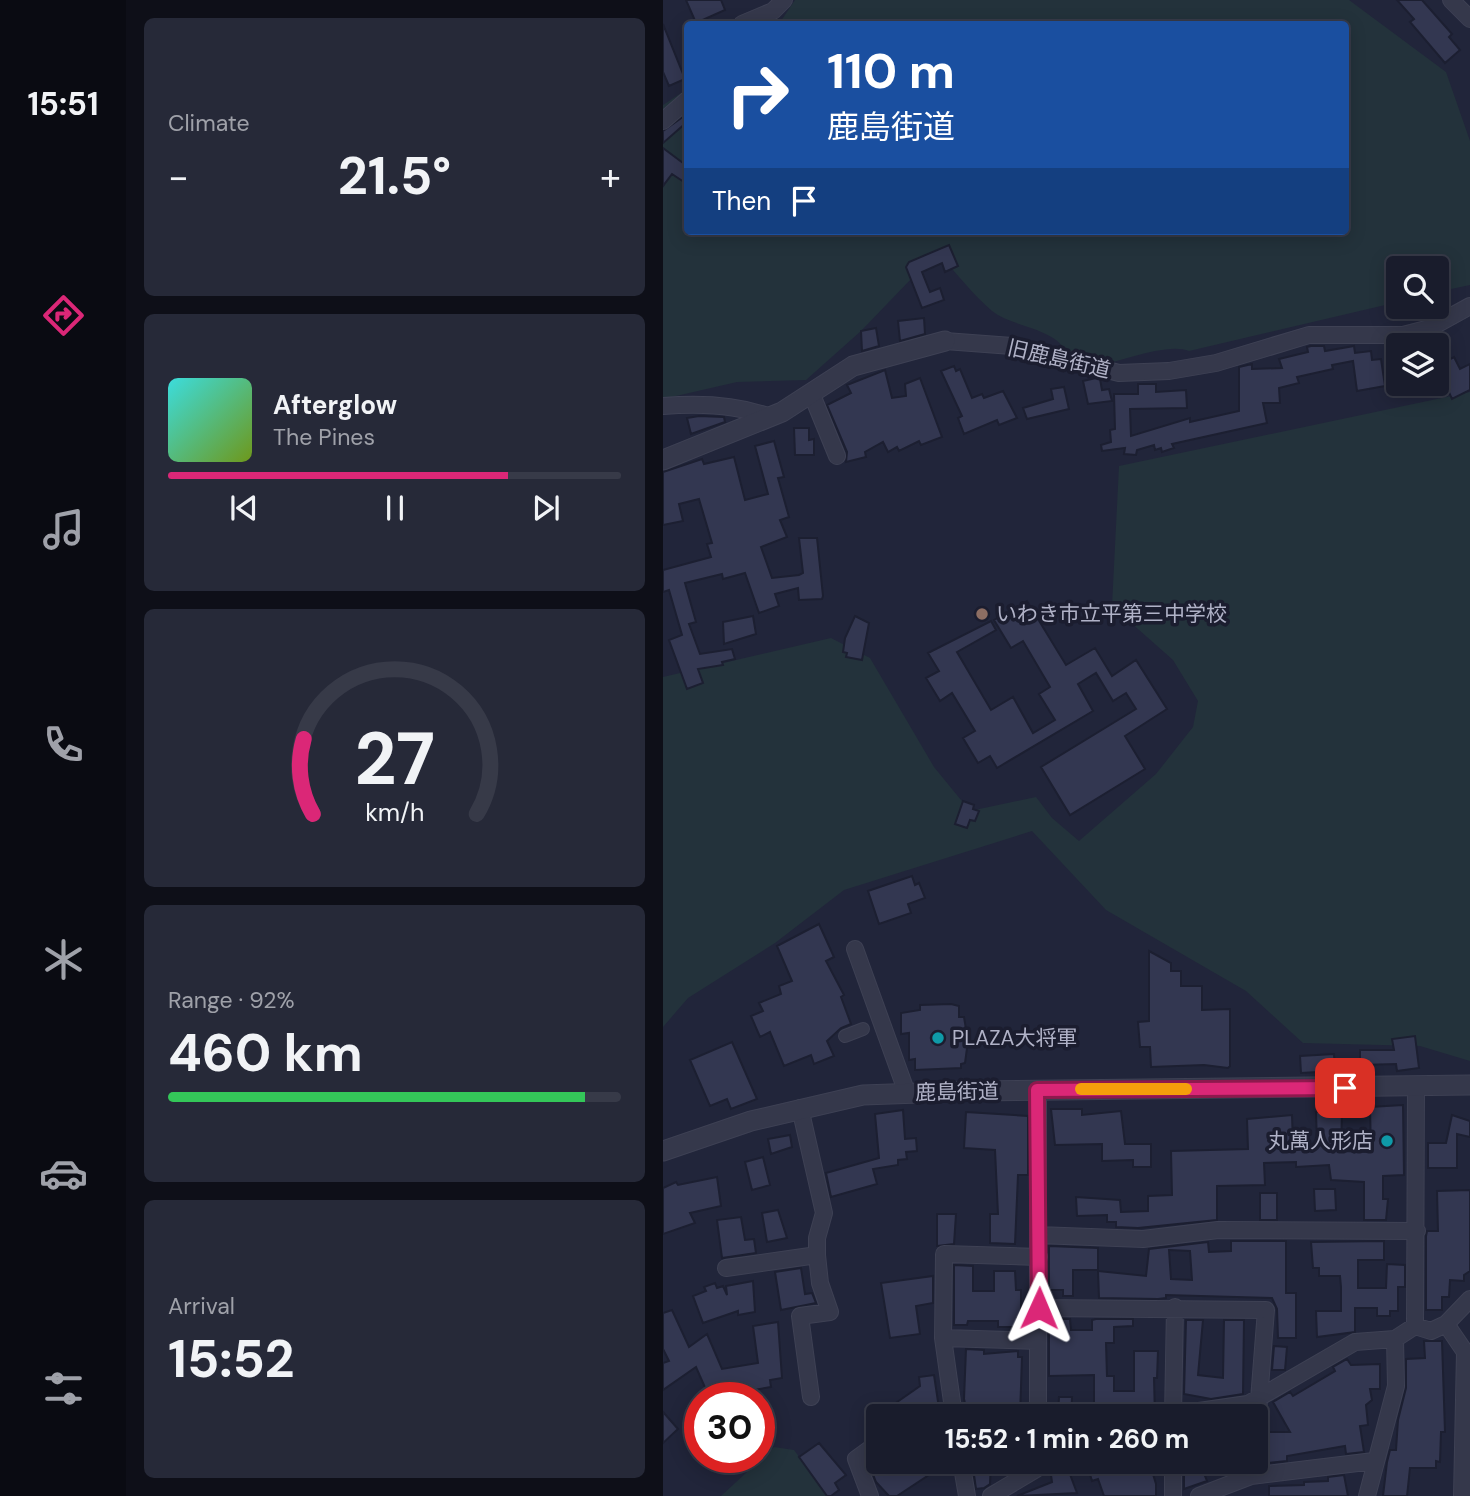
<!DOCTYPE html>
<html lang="en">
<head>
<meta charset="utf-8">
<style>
	body { margin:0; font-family:"DM Sans","Noto Sans JP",sans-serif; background:#262938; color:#f1f3f6; height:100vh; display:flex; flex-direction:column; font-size:26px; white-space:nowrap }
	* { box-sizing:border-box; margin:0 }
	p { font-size:23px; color:#9fa1a9 }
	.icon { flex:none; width:38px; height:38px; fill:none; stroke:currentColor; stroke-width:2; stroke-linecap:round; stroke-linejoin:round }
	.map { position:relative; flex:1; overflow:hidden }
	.panel { display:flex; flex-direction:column; gap:18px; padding:18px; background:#0e0f18; width:537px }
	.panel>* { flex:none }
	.hud { position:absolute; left:21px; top:21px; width:665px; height:214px; border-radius:7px; box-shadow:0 4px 18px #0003,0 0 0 2px #373a48; background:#1a4fa0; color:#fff; overflow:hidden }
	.tools { position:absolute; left:723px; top:256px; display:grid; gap:14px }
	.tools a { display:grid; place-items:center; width:63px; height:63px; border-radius:7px; background:#191c2c; box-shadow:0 4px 18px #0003,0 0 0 2px #373a48; font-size:35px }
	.speed { position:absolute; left:21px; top:1382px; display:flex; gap:14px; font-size:35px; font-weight:700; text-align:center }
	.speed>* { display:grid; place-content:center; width:91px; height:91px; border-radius:50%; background:#191c2c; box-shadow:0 4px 18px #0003,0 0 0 2px #373a48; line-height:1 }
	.speed .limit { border:10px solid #d22; background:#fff; color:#111 }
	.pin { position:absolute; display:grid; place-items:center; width:60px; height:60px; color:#fff; margin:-30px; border-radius:14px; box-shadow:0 4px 10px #0006 }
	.me { position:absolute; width:77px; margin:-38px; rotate:1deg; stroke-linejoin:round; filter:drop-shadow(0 0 5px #0008) }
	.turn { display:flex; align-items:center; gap:24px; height:147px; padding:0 28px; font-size:32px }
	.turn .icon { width:91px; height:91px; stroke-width:2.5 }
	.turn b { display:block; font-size:49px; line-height:60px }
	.then { display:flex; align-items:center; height:66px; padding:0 28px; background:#0003; gap:14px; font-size:26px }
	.big { font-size:52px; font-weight:700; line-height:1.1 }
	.panel .card { flex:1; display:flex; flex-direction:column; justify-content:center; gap:10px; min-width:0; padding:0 24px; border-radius:10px; background:#262938 }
	.panel .dial { align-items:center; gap:0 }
	.dial svg { height:182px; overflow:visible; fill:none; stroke:#373a48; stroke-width:7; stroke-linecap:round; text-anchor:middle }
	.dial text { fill:#f1f3f6; stroke:none }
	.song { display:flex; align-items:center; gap:21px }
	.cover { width:84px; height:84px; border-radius:10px; background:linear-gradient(135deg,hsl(180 70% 55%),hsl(80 70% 35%)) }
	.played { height:7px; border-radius:4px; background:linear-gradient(90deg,#db2777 75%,#373a48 75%) }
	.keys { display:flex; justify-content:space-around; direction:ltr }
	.heat { display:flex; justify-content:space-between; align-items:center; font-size:38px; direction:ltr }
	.charge { height:10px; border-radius:5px; background:linear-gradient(90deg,#34c759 92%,#373a48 0) }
	.trip { position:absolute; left:203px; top:1404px; width:402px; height:70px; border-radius:7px; background:#191c2c; box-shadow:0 4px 18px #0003,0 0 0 2px #373a48; font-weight:700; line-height:70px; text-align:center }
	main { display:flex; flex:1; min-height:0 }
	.menu { display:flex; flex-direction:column; width:126px; justify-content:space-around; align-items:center; background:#0a0b12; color:#9fa1a9 }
	.menu .icon { width:49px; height:49px }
	.menu .selected { color:#db2777 }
	.menu b { font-size:32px; color:#f1f3f6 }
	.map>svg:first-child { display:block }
</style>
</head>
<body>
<main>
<nav class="menu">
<b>15:51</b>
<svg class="icon selected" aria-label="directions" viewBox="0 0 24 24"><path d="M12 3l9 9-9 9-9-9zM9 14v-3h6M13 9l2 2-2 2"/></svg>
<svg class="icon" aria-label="music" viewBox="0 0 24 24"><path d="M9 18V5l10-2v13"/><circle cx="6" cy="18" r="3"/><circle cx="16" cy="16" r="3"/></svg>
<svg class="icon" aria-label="phone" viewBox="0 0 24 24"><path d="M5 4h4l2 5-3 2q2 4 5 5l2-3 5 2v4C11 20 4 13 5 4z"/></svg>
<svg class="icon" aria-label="climate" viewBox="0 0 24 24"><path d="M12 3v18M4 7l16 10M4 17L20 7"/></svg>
<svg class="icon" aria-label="car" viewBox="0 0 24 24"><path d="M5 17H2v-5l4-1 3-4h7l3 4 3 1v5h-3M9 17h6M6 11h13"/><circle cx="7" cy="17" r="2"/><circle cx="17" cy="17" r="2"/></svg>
<svg class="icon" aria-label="filters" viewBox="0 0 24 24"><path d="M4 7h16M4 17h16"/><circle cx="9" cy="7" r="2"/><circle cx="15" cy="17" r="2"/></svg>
</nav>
<section class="panel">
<div class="card"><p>Climate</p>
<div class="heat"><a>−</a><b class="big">21.5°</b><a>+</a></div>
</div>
<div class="card">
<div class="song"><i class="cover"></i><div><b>Afterglow</b><p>The Pines</p></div></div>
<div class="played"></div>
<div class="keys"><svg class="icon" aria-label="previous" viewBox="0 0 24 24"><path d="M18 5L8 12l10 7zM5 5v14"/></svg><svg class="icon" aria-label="pause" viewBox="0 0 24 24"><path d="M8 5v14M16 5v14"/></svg><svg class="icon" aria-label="next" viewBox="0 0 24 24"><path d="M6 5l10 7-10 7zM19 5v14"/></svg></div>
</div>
<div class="card dial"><svg viewBox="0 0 100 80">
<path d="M14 69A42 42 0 1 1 86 69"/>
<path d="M14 69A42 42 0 0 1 10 36" stroke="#db2777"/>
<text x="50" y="56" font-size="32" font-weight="700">27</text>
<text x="50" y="72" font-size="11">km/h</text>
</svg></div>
<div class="card"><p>Range · 92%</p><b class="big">460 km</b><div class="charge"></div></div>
<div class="card"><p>Arrival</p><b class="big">15:52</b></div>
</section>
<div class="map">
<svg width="807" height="1496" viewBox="0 0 807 1496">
	<rect width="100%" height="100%" fill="#21253a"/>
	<!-- green -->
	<path fill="#23323b" d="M132,0H686L783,72L807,141V285L774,292V268H735V302L526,351C504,342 455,363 431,366C413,368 405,350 393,340C374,326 347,325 329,311C309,294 292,271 274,252L198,331L143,380L74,382L0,399V105L24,89V231H682V24H116Z
		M807,392V1061L757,1046L640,1043L583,991L443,910L369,831L181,890L112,943L25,998L0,1027V677L168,638L207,658L271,767L307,811L373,797L389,818L416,841L493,774L530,727L535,701L510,660L449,606L456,466Z
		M111,1447L131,1450L165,1496H58Z"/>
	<!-- building -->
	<path fill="#333751" stroke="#1c1f31" stroke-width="2" fill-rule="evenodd" d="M23,0H58L62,10L33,23Z
		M734,0H759L789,34L786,37L797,50L782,63L747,22L751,19Z
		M0,24L22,79L6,86L0,72Z
		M24,114V122L0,143V131Z
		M0,148L24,166V184L9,174L0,186Z
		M286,245L295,266L282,272L279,263L259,272L267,292L277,288L281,300L259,308L243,267L246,262Z
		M261,318L262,334L237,341L235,321Z
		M213,328L216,346L199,351L198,331Z
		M648,346H661L662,351L691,346L692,353L708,351L709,360L718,359L722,386L694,391L690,361L669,365L670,369L634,377L636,383L616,388L617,403H600L604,423L509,444L511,448L499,452L498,448L492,450L491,445L474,450L473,455L461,454L462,448L439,451L438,445L448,442L447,430L452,429L451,394H475V384H493V392L523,390L524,408L467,409L468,436L527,418V422L576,411V367L589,364V369L619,368L616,359L645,352L644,347Z
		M791,357L797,369L807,364V390L789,399L774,366Z
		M291,366L293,371L297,369L309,398L319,394L321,398L340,391L354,418L336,425L334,420L301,434L295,418L299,416L278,371Z
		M222,370L229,398L243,396L242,384L257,378L279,437L258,445L256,441L236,451L234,447L225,452L220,442L202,452L203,457L183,462L184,452L164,405L188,393L184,385Z
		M433,378L437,379L439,390L446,389L449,401L425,404L420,381Z
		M401,387L406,409L364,419L360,408L390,399L388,389Z
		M36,416L61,417L62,422L28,434L24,418Z
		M131,428H146V440L151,439V455H132Z
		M111,441L121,477L115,478L126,517L117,520L124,537L98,547L109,578L136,575L140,573L136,538H154L160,596L159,599L136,600L135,588L112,594L116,606L96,613L82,573L60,579L59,574L22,583L33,622L26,624L37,654L69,649L72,659L59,662L60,665L35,669L40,683L24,689L6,640L19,635L6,590L0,592V570L48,557L44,544L49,543L36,499L16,504L20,521L0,525V472L39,459L41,464L71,457L82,500L105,494L92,446Z
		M364,601L403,665L432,648L449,676L473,660L504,709L462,736L482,769L407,815L378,767L473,709L463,693L450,701L433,673L415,684L430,711L334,768L327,756L315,763L300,738L312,731L289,693L277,701L263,678L276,671L265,653L328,621L333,630L294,652L328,710L350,697L370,733L392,720L376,694L387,687L360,641L348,648L331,620Z
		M90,616L93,634L61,644L60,622Z
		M192,616L206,623L199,660L183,657L184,653L180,652L182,638Z
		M300,801L311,805L310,809L316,811L312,821L307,820L304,828L292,824Z
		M249,876L252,885L256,883L262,898L245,904L248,913L216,924L205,891Z
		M156,924L171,957L163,961L181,995L178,997L188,1024L178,1028L164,1041L171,1056L151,1064L148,1055L121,1066L107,1032L97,1037L88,1016L100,1011L96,1003L118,994L116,986L129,981L114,946Z
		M486,951L508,963V971H518V986H539V1010L567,1009V1066L565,1068L541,1065L488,1067L487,1047H477L475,1022L486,1021Z
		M288,1004L296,1006V1017H301L305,1041L302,1063L298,1064V1068L252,1070V1059L246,1060V1033L238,1034V1013L257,1010V1005Z
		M752,1036L756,1068L734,1071L733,1064L697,1065V1050H731L729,1039Z
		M69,1042L94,1099L68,1109L64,1099L47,1106L27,1060Z
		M671,1054L672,1071L638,1073L637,1056Z
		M740,1105L741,1175L720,1176V1199H725L723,1220H701V1182L668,1180L666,1165L633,1167V1162L601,1163L602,1185L554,1186V1220L475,1228L453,1227V1222H444V1215L414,1216L413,1197L457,1200L458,1212L485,1211V1196L509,1195L508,1151L585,1149L584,1119L629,1115L630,1145H654L653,1112L679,1111L678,1151L708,1152L707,1107Z
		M388,1109H419V1115L458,1111L462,1144H488V1167H470V1160L439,1161V1144L392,1145Z
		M240,1110L242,1139L253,1138L254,1151L243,1152L244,1159L235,1160V1165L210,1169L214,1184L168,1197L163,1173L216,1158L212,1114Z
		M303,1112L365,1116V1175H355L352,1244L327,1243V1214H335L332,1150L301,1148Z
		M789,1115L807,1121V1137L794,1134V1168H765V1143H783Z
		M127,1135L129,1147L108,1154L105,1139Z
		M100,1157L107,1185L89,1190L82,1162Z
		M54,1177L58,1206L27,1213L32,1223L0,1234V1188L13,1182L15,1185Z
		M651,1189H672L673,1210L652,1211Z
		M807,1190V1271L801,1275V1281L787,1280L786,1297H779V1310H763V1236L764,1231H775L774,1191Z
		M597,1193H614V1220H597Z
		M115,1210L124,1238L104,1242L99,1213Z
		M274,1214H293L291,1244L274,1246Z
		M78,1217L82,1240L91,1239L93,1253L59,1258L54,1220Z
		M568,1241H623V1293H633V1338H615L614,1309L609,1298L503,1295V1298L495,1299L436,1298L435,1271L483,1276L486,1249L545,1242L546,1252L568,1251ZM506,1250L527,1251L529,1280L508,1279Z
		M721,1241V1260H695V1288H723L724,1264L742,1265V1287H735V1311H727V1316H714V1308H692V1332L654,1337L653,1311H678V1287L677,1276H656V1268H650L648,1242Z
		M386,1246L435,1248V1270H410V1296H400V1290H386Z
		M291,1265L310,1266V1291H331V1271H352L353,1290H358V1318H354L355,1327H335V1321H305L304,1325H291Z
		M138,1268L142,1294L149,1293L153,1303L118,1310L112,1272Z
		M270,1276V1303L253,1306L257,1334L227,1338L218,1283Z
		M90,1281L92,1312L75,1315V1311L40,1323L30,1296L43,1291L41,1287L52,1283L54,1288L60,1286L64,1295L63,1286Z
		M9,1310L26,1347L44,1334L59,1369L95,1363L90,1326L115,1322L119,1378L107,1380L108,1387L68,1394L66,1389L51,1395L49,1390L44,1392L33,1367L0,1390V1363L6,1361L0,1349V1313Z
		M386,1319H407L408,1330H429V1320L433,1319H470V1326L451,1327V1343H443L444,1376H451V1391H471V1351H495L494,1378H491L492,1416H431V1375L386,1376Z
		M523,1320H540L535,1375L560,1378L561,1320H581L580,1394L548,1399L521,1394Z
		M761,1341H779L782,1432H778L777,1462L773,1461V1468H747L744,1496H720L724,1462L727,1450H733L735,1420L743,1388V1359L762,1358Z
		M611,1346L624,1347L622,1370H609Z
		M303,1349L321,1350V1354L355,1351V1357H359L357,1416H305L301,1399Z
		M684,1359L688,1365L717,1364V1389H707L709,1400L703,1405L705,1425L697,1426L701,1452L683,1454L682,1446L624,1456V1461L605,1463V1432H627L610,1402L627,1392L630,1396L672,1371L670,1367Z
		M271,1375L276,1408L255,1411L259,1416H233L227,1407L257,1386L256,1377Z
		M396,1397H409L408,1416H395Z
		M0,1412L15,1429L0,1443Z
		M156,1443L183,1475L172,1483L176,1490L168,1496H164L136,1457Z
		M215,1461H287L234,1496H226L213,1482L207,1467Z
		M313,1461H328L327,1484L321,1488L313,1489L310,1468L313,1467Z
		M423,1461H486L493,1484V1496H441L435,1479L429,1481Z
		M521,1461H536L544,1481L521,1489Z
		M405,1469L414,1493L354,1496L389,1482L388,1475Z
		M681,1475L685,1496H606V1486L641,1485V1482L665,1481V1477Z"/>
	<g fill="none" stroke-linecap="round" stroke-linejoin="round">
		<!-- pedestrian casing -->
		<g stroke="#3e4154" stroke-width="14">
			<path id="pedestrian" d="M182,1036L200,1029"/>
		</g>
		<!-- minor casing -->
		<g stroke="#3e4154" stroke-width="18">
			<path id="minor" d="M788,0L807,19
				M79,24L110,11L121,0
				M0,121L24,100
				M282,341L349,346L456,373L506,371L553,363L646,335H740L767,328L807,306
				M149,395L174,456
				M0,406C36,403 73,404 107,417
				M192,949L244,1093
				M375,1090V1416
				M137,1108L161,1213L154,1238V1255L157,1283L167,1312L137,1316L148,1397
				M375,1235L480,1239L555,1230L754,1231
				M63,1268L154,1255
				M376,1308L603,1310L593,1438
				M783,1324L802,1352L799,1496
				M752,1326L768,1331L783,1324L807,1299
				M280,1338L375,1341
				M291,1416L280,1338L281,1254L376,1257
				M510,1416L512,1307
				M528,1416L536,1411L585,1404L692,1342L732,1339
				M298,1461L304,1496
				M510,1461V1496
				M207,1496L193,1459L215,1443
				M328,1496L375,1468L398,1461
				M536,1496L588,1476L711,1461
				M704,1496L733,1386L732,1339L752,1326L753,1086"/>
		</g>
		<!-- tertiary casing -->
		<g stroke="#3e4154" stroke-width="21">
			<path id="tertiary" d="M0,460L119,412L190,366L282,341
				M0,1151L88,1121L200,1095L312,1091L807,1085"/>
		</g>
		<!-- pedestrian -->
		<use href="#pedestrian" stroke="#35384b" stroke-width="12"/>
		<!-- minor -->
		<use href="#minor" stroke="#35384b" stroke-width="16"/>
		<!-- tertiary -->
		<use href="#tertiary" stroke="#35384b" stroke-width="19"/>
	</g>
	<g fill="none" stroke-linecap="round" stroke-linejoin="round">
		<!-- route casing -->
		<g stroke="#8e194d" stroke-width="18">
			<path id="route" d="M376,1308L374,1090L682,1088"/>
		</g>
		<!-- route -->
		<use href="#route" stroke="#db2777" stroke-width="12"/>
		<!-- slow -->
		<path stroke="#f59e0b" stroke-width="12" d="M418,1089H523"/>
	</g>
	<!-- markers -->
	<circle fill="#8d6e63" stroke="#1b1d2f" stroke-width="2.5" cx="319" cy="614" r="7"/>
	<g fill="#0f9aa8" stroke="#1b1d2f" stroke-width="2.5">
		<circle cx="275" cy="1038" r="7"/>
		<circle cx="724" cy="1141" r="7"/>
	</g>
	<g text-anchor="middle" stroke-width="7" stroke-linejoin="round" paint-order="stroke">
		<!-- street labels -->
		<g font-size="21" fill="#b0b2c7" stroke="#1b1d2f">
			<text transform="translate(396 359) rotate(13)" y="7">旧鹿島街道</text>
			<text transform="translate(294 1092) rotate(-1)" y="7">鹿島街道</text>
		</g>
		<!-- poi labels -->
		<g font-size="21" fill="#b0b2c7" stroke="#1b1d2f" text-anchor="start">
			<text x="333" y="621">いわき市立平第三中学校</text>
			<text x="289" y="1045">PLAZA大将軍</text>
			<text x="710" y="1148" text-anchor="end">丸萬人形店</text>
		</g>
	</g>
</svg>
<div class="tools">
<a><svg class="icon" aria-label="search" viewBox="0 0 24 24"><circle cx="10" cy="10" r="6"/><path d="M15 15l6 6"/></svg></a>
<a><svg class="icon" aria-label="layers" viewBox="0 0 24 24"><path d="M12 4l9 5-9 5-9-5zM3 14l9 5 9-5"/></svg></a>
</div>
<div class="speed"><div class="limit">30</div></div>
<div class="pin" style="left:682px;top:1088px;background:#d93025"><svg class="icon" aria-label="arrive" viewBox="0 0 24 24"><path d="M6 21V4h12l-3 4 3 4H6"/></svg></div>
<svg class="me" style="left:376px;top:1308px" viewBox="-20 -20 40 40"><path d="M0-17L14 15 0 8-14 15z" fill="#db2777" stroke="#fff" stroke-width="4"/></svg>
<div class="trip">15:52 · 1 min · 260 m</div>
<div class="hud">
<div class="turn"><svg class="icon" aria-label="right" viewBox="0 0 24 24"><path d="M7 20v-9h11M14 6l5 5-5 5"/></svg><div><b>110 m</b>鹿島街道</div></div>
<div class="then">Then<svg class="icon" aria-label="arrive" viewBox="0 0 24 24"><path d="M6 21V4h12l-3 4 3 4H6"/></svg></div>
</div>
</div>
</main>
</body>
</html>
